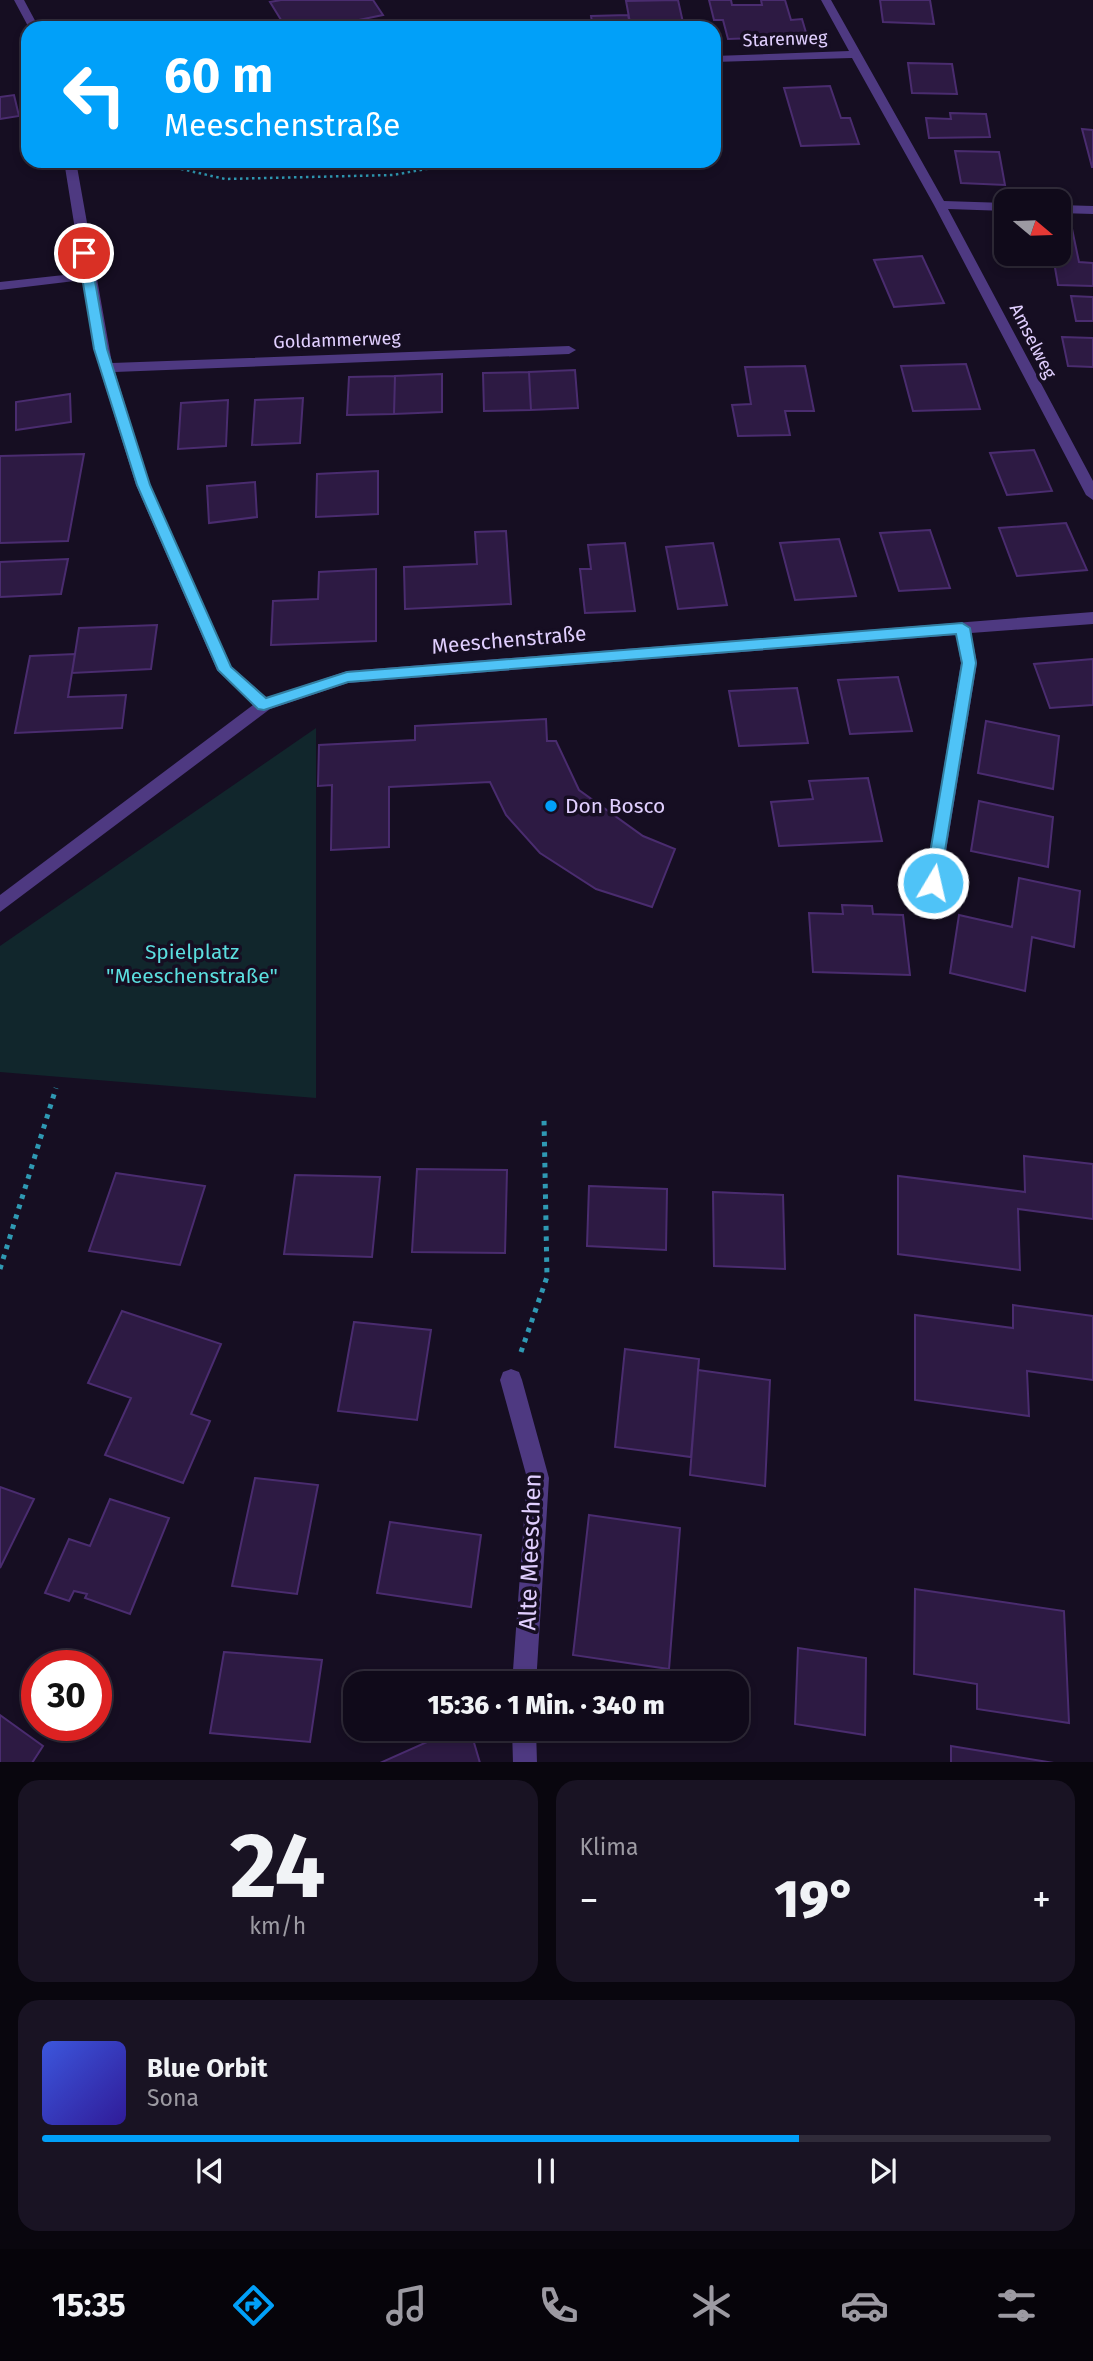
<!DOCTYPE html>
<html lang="de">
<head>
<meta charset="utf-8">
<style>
	body { margin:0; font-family:"Fira Sans",sans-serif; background:#191323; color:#f1f3f6; height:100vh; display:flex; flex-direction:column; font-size:26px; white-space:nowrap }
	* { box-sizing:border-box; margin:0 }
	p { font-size:23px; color:#9c9aa2 }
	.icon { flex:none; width:38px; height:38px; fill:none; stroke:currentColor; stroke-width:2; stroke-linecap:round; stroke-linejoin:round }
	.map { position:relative; height:1762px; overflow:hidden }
	.sheet { display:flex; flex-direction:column; gap:18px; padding:18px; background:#09060e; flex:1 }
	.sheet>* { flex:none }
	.guide { position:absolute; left:21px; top:21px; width:700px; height:147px; border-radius:21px; box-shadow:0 4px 10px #0003,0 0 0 2px #302b39; background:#01a0f9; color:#fff; overflow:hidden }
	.needle { width:46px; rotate:109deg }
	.tools { position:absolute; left:994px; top:189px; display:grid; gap:14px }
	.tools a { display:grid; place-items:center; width:77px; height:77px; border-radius:14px; background:#100a1a; box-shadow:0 4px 10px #0003,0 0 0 2px #302b39; font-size:35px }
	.speed { position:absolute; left:21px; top:1650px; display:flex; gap:14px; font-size:35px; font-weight:700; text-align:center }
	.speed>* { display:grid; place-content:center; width:91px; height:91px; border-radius:50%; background:#100a1a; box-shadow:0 4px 10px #0003,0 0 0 2px #302b39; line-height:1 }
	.speed .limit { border:10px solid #d22; background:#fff; color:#111 }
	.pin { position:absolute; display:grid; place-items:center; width:60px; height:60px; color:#fff; margin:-30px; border:4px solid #fff; border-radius:50%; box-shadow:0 2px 7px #0007 }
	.me { position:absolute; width:77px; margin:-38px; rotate:9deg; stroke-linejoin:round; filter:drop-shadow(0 0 5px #0008) }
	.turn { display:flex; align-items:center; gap:24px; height:147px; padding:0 28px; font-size:32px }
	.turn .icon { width:91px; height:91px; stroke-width:2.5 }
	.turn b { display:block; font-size:49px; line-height:60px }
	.big { font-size:52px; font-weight:800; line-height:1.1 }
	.sheet .tile { flex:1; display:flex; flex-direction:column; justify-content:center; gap:10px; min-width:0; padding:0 24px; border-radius:21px; background:#191323 }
	.sheet .dial { align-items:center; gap:0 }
	.dial b { font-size:91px; line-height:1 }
	.song { display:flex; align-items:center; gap:21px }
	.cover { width:84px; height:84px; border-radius:10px; background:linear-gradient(135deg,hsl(230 70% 55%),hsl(250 70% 35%)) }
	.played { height:7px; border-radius:4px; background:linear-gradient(90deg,#01a0f9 75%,#302b39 75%) }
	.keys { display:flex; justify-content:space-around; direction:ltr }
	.heat { display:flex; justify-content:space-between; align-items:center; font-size:38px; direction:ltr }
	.sheet .tiles { flex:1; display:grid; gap:18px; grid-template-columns:1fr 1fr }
	.tile:last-child { grid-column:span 2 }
	.trip { position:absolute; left:343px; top:1671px; width:406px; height:70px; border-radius:21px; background:#100a1a; box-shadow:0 4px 10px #0003,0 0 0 2px #302b39; font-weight:800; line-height:70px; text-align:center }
	.tab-bar { display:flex; height:112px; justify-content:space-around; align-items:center; background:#06040a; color:#9c9aa2 }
	.tab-bar .icon { width:49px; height:49px }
	.tab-bar .current { color:#01a0f9 }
	.tab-bar b { font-size:32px; color:#f1f3f6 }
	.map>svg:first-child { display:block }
</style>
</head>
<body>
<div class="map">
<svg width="1093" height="1763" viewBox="0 0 1093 1763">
	<rect width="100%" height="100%" fill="#160e22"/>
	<!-- green -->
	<path fill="#11262c" d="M316,728V1098L0,1072V946Z"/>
	<!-- building -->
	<path fill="#2d1a43" stroke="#4a2c6f" stroke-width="2" d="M281,0H373L383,15L320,28H286L270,2Z
		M678,0L684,27L631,28L626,1Z
		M709,0H731L732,5H762L761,0H785L791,20L802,19L807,36L728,39L723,20H714Z
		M880,0H930L934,24L883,22Z
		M628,15L631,28H593L591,16Z
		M908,63L952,64L957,94L912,93Z
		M830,86L841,118H850L859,144L801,146L784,88Z
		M14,95L19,116L0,119V97Z
		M950,113L986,114L990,137L929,138L926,118L951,119Z
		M1082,129L1093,130V167H1092Z
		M955,151L999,152L1005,185L961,183Z
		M1059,223L1071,224L1079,262L1093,263V286L1058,285L1054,262L1032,261L1031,254H1059Z
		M922,256L944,303L894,307L874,260Z
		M1071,296L1093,297V321H1076Z
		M1062,337L1093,338V367L1068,366Z
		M966,364L980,409L913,411L901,366Z
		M805,366L814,411H785L790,435L738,436L732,405L751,404L745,367Z
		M575,370L578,408L531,410L529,372Z
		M529,372L531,410L484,411L483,373Z
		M442,374V412L394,414L395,376Z
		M395,376L394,414L347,415L349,377Z
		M70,394L71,422L16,430V402Z
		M303,398L300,443L252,445L255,400Z
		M228,400L226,446L178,449L181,403Z
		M1034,450L1052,491L1007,495L990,453Z
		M84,454L68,541L0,543V456Z
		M378,471V514L316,517L317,474Z
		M255,482L257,517L209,523L207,486Z
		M1066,523L1087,570L1017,576L999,528Z
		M930,530L950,588L899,591L880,533Z
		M506,531L511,604L405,609L404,567L477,564L475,532Z
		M839,539L856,596L795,600L780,543Z
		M625,543L635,611L585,613L580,569H591L588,545Z
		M713,543L727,605L678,609L666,547Z
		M68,559L61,594L0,597V562Z
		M376,569V641L271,645L273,601L318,599L319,572Z
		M157,625L151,669L72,673L79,628Z
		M75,654L68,697L126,695L122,728L15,733L30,656Z
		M1093,659V705L1050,708L1034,664Z
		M898,677L912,731L850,734L838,680Z
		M797,688L808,743L739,746L729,691Z
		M546,719L547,741H556L579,790L643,836L675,849L652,907L596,889L540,853L506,815L490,782L389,787V847L331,850L332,785L318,786L319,745L415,740V726Z
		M986,721L1059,736L1053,789L978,773Z
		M868,778L882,841L779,846L771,802L813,799L809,781Z
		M979,801L1053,817L1048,867L971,851Z
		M1019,878L1080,891L1074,947L1032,937L1025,991L950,973L959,915L1012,927Z
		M842,905L872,906L873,914L903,915L910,975L813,972L809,913L843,914Z
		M1024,1156L1093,1164V1219L1018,1209L1020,1270L898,1254V1176L1025,1192Z
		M417,1169L507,1170L505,1253L412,1252Z
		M116,1173L205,1186L180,1265L89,1251Z
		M295,1175L380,1177L372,1257L284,1254Z
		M589,1186L667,1189L666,1250L587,1246Z
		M713,1192L783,1195L785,1269L714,1266Z
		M1013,1305L1093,1316V1380L1027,1371L1029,1416L915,1400V1315L1013,1328Z
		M122,1311L221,1344L191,1414L210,1421L183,1483L105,1455L131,1398L88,1383Z
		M354,1322L431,1330L417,1420L338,1411Z
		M625,1349L699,1359L691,1457L615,1447Z
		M698,1370L770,1380L765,1486L690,1475Z
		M255,1478L318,1485L297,1594L232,1586Z
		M0,1487L34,1499L0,1568Z
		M110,1499L169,1518L130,1614L85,1598L87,1594L74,1591L69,1601L45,1593L69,1539L90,1546Z
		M589,1515L680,1528L669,1669L573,1655Z
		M390,1522L481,1535L471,1607L377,1593Z
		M915,1589L1064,1611L1069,1723L977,1709V1684L914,1674Z
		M798,1648L866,1658L865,1735L795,1724Z
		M224,1652L322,1660L310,1742L210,1733Z
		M0,1715L43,1746L32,1763H0Z
		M456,1729H470L480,1763H380Z
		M951,1746L1054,1763H951Z"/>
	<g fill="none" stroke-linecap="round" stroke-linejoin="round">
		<!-- path-far1 -->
		<path stroke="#2f99b3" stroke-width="2.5" stroke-dasharray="2.5 3.5" stroke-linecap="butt" d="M146,161L225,179L393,175L437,167L441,161"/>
		<!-- path -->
		<path stroke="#2f99b3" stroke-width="5" stroke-dasharray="4.5 6" stroke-linecap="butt" d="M0,1269L56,1088
			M521,1352L547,1277L544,1119"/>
		<!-- minor -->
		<path fill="#4e3981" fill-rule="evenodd" d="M14,0H24L39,28H29Z
			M821,0H831L944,201L1006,203V211L948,209L1093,481V500L1086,495L934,205L852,58L714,62V56L849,51Z
			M64,161H76L112,363L569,346L576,350L569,354L115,372L150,485L231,666L267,698L347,671L1093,612V624L971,633L977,663L940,888H928L925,883L961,663L956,635L348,683L270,709L0,912V895L253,705L217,670L136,485L94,350L83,280L0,290V282L82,273Z
			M1059,205L1093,206V214L1059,213Z
			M511,1369L519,1372L522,1380L549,1478L536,1684H512L527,1478L500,1380L503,1372Z
			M512,1729H536L537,1763H513Z"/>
	</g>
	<!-- route -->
	<path fill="#4fc3f7" stroke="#337fa1" stroke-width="2" d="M84,249L90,253L107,349L150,485L231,667L266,698L347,672L962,623L970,628L976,663L939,887H928L925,883L962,663L956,634L348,682L264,710L258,709L218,670L137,485L94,349L78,253Z"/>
	<!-- markers -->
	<circle fill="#01a0f9" stroke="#160e22" stroke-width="2.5" cx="551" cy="806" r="7"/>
	<g text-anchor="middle" stroke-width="7" stroke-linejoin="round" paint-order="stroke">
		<!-- far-street labels -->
		<g font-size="18" fill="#e1cfff" stroke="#160e22">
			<text transform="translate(785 39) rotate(-2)" y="6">Starenweg</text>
			<text transform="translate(337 340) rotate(-2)" y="6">Goldammerweg</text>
			<text transform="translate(1033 341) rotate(63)" y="6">Amselweg</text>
		</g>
		<!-- street labels -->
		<g font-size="21" fill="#e1cfff" stroke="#160e22">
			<text transform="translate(509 640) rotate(-5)" y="7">Meeschenstraße</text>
		</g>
		<!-- poi labels -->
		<g font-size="21" fill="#e1cfff" stroke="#160e22" text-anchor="start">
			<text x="565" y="813">Don Bosco</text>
		</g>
		<!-- park labels -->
		<g font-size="21" fill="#5bdedf" stroke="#160e22">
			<text x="192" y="959">Spielplatz<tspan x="192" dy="24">"Meeschenstraße"</tspan></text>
		</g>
		<!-- near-street labels -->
		<g font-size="24" fill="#e1cfff" stroke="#160e22">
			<text transform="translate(530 1552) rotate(-88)" y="8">Alte Meeschen</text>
		</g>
	</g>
</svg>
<div class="tools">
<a><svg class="needle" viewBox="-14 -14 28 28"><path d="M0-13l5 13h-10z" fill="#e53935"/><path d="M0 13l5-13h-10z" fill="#9c9aa2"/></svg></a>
</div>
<div class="speed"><div class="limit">30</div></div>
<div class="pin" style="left:84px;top:253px;background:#d93025"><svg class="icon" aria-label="arrive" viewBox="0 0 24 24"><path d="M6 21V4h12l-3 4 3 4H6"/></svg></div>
<svg class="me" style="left:933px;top:883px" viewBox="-20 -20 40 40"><circle r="17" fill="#4fc3f7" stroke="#fff" stroke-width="3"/><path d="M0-11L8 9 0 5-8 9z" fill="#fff"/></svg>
<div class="trip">15:36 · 1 Min. · 340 m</div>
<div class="guide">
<div class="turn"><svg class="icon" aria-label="left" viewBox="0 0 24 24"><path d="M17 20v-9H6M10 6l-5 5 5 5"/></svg><div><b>60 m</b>Meeschenstraße</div></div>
</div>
</div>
<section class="sheet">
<div class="tiles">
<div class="tile dial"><b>24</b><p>km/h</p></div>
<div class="tile"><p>Klima</p>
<div class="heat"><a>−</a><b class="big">19°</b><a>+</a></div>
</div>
<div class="tile">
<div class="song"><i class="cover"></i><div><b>Blue Orbit</b><p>Sona</p></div></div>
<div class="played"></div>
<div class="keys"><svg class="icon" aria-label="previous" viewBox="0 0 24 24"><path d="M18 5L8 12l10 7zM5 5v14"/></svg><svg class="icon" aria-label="pause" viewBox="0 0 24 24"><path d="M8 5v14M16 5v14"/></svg><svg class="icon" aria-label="next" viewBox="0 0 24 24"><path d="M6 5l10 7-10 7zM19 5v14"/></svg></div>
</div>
</div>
</section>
<nav class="tab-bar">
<b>15:35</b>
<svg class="icon current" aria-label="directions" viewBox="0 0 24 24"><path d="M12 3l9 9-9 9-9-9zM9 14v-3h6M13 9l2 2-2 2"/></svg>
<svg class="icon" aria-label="music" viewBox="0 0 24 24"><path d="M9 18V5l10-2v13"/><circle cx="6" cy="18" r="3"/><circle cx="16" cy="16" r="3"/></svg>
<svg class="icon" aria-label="phone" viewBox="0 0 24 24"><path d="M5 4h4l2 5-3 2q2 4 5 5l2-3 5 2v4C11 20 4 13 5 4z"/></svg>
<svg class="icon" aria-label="climate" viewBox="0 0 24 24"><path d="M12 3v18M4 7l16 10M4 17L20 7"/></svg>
<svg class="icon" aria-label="car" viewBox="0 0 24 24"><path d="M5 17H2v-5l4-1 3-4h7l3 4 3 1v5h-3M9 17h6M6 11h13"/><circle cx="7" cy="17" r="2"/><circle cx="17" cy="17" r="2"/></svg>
<svg class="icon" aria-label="filters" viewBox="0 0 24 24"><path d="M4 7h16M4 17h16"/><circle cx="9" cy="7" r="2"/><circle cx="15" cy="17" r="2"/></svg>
</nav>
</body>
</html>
